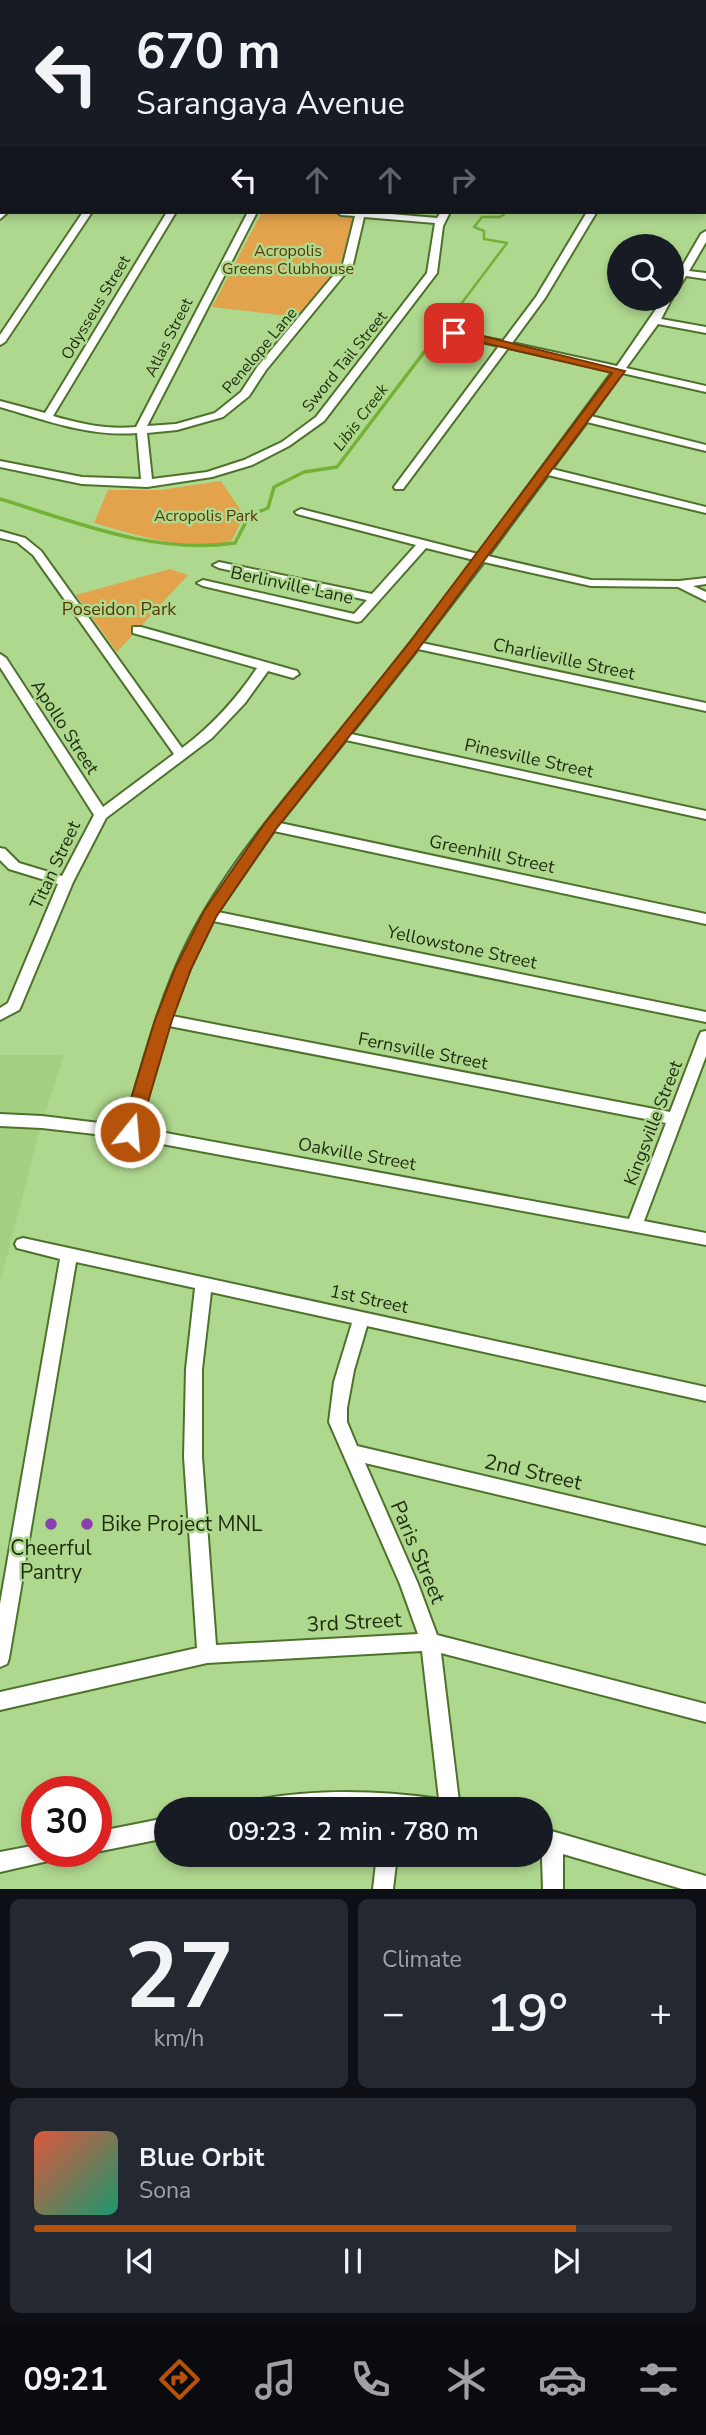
<!DOCTYPE html>
<html lang="en">
<head>
<meta charset="utf-8">
<style>
	body { margin:0; font-family:"Nunito Sans",sans-serif; background:#242831; color:#f1f3f6; height:100vh; display:flex; flex-direction:column; font-size:26px; white-space:nowrap }
	* { box-sizing:border-box; margin:0 }
	p { font-size:23px; color:#9ea1a6 }
	.icon { flex:none; width:38px; height:38px; fill:none; stroke:currentColor; stroke-width:2; stroke-linecap:round; stroke-linejoin:round }
	.map { position:relative; height:1889px; overflow:hidden }
	.sheet { display:flex; flex-direction:column; gap:10px; padding:10px; background:#0d0f14; flex:1 }
	.sheet>* { flex:none }
	.hud { position:absolute; left:0px; top:0px; width:707px; height:214px; box-shadow:0 4px 10px #0003; background:#171b24; color:#f1f3f6; overflow:hidden }
	.fabs { position:absolute; left:607px; top:234px; display:grid; gap:14px }
	.fabs a { display:grid; place-items:center; width:77px; height:77px; border-radius:50%; background:#171b24; box-shadow:0 4px 10px #0003; font-size:35px }
	.speed { position:absolute; left:21px; top:1776px; display:flex; gap:14px; font-size:35px; font-weight:700; text-align:center }
	.speed>* { display:grid; place-content:center; width:91px; height:91px; border-radius:50%; background:#171b24; box-shadow:0 4px 10px #0003; line-height:1 }
	.speed .limit { border:10px solid #d22; background:#fff; color:#111 }
	.pin { position:absolute; display:grid; place-items:center; width:60px; height:60px; color:#fff; margin:-30px; border-radius:14px; box-shadow:0 4px 10px #0006 }
	.me { position:absolute; width:77px; margin:-38px; rotate:17deg; stroke-linejoin:round; filter:drop-shadow(0 0 5px #0008) }
	.turn { display:flex; align-items:center; gap:24px; height:147px; padding:0 21px; font-size:32px }
	.turn .icon { width:91px; height:91px; stroke-width:2.5 }
	.turn b { display:block; font-size:49px; line-height:60px }
	.lanes { display:flex; align-items:center; height:66px; padding:0 21px; background:#0003; justify-content:center; gap:35px; direction:ltr }
	.lanes .off { opacity:.35 }
	.big { font-size:52px; font-weight:600; line-height:1.1 }
	.sheet .tile { flex:1; display:flex; flex-direction:column; justify-content:center; gap:10px; min-width:0; padding:0 24px; border-radius:10px; background:#242831 }
	.sheet .dial { align-items:center; gap:0 }
	.dial b { font-size:91px; line-height:1 }
	.song { display:flex; align-items:center; gap:21px }
	.cover { width:84px; height:84px; border-radius:10px; background:linear-gradient(135deg,hsl(10 70% 55%),hsl(160 70% 35%)) }
	.played { height:7px; border-radius:4px; background:linear-gradient(90deg,#b45309 85%,#363941 85%) }
	.keys { display:flex; justify-content:space-around; direction:ltr }
	.heat { display:flex; justify-content:space-between; align-items:center; font-size:38px; direction:ltr }
	.sheet .tiles { flex:1; display:grid; gap:10px; grid-template-columns:1fr 1fr }
	.tile:last-child { grid-column:span 2 }
	.trip { position:absolute; left:154px; top:1797px; width:399px; height:70px; border-radius:35px; background:#171b24; box-shadow:0 4px 10px #0003; font-weight:600; line-height:70px; text-align:center }
	.tab-bar { display:flex; height:112px; justify-content:space-around; align-items:center; background:#090b0e; color:#9ea1a6 }
	.tab-bar .icon { width:49px; height:49px }
	.tab-bar .on { color:#b45309 }
	.tab-bar b { font-size:32px; color:#f1f3f6 }
	.map>svg:first-child { display:block }
</style>
</head>
<body>
<div class="map">
<svg width="706" height="1889" viewBox="0 0 706 1889">
	<rect width="100%" height="100%" fill="#afd88f"/>
	<!-- built -->
	<path fill="#a4d181" d="M0,1055H64L42,1122L0,1282Z"/>
	<!-- green -->
	<path fill="#e3a34c" d="M262,212C284,212 337,206 353,218C352,260 323,287 298,317L212,307Z
		M221,481L244,515L232,540C196,556 131,533 94,523L108,490H160Z
		M170,569L188,575L117,652L76,595Z"/>
	<g fill="none" stroke-linecap="round" stroke-linejoin="round">
		<!-- stream-far1 -->
		<path stroke="#75b137" stroke-width="2.5" d="M449,320L507,243L484,239V231L474,227L482,217H500L507,212"/>
		<!-- stream -->
		<path stroke="#75b137" stroke-width="3.5" d="M0,499C76,522 154,555 235,543L249,516L268,508L274,487L304,472L337,467L450,318"/>
		<!-- minor casing -->
		<g stroke="#4e722c" stroke-width="4">
			<path id="minor" d="M119,0H127L118,2Z
				M233,0L248,2H235Z
				M323,0H331L322,2Z
				M427,0H435L426,2Z
				M696,0H706V3L705,2Z
				M705,39H706V43H705Z
				M705,81H706V87H705Z
				M0,210L8,212L0,219Z
				M83,212H92L5,342L0,345V335Z
				M167,212H176L53,416C81,424 107,430 136,427L248,212H257L147,426L176,424L215,413L241,392L258,366L343,264L355,216L341,215L337,212H368L437,218L441,212H450L443,226L437,273L324,421L289,446L252,465L212,477L147,487L82,484L0,467V461L82,477L141,479L137,433C89,437 45,420 0,407V401L45,413ZM364,217L435,223L427,273L316,417L282,442L244,460L207,472L152,479L147,433L177,430L223,417L249,396L266,370L353,264Z
				M587,212L596,213L545,298L512,343L617,366L663,299L672,298L661,319L706,327V333L658,324L626,368L706,386V392L622,373L591,416L706,445V451L587,422L552,469L706,507V513L548,475L488,556L591,580L679,581L706,578V584L693,586L706,592V601L678,587L591,586L484,562L422,643L706,703V711L418,649L351,734L706,811V819L346,740L280,823L706,914V924L274,831L218,912L706,1012V1022L213,921L191,966L172,1016L670,1112L699,1036L701,1032L706,1031V1056L644,1221L706,1233V1245L130,1138L42,1128L0,1126V1114L42,1116L124,1126C143,1063 159,999 188,941C226,866 284,800 337,735C384,677 429,619 474,560L426,548L361,621L357,622L203,586L197,583L203,580L354,614L367,600L219,568L213,565L219,562L372,594L416,545L297,514L295,512L301,509L478,554L613,371L508,348L403,489H395L394,487L499,346L450,335V331L503,341L536,297ZM169,1026L666,1123L629,1219L139,1128Z
				M706,231V242L689,271L706,273V279L686,276L675,294L672,295V284L701,234Z
				M0,531L25,538L41,551L182,748C213,725 236,699 257,668L133,633V627H141L297,671L299,674L293,678L268,671L245,703L212,738L106,818L73,882L21,1006L19,1010L0,1020V1008L8,1003L58,884L9,869L0,860V848L5,849L19,863L62,876L94,815L0,667V654L6,658L103,807L174,754L33,555L17,542L0,538Z
				M23,1238L706,1387V1401L367,1326L354,1370L347,1408V1422L357,1446L706,1528V1544L365,1463L418,1584L437,1635L706,1704V1722L441,1653L460,1810H244L247,1803L254,1800C316,1789 377,1790 439,1799L422,1651L207,1663L0,1710V1692L197,1648L184,1457L186,1369L195,1288L76,1262L9,1658L7,1664L0,1667V1604L60,1259L17,1248L15,1244L17,1240ZM211,1292L352,1323L334,1382L329,1422L400,1584L418,1634L216,1645L202,1457V1369Z
				M166,1818V1838L96,1852H95L96,1832Z
				M541,1828L706,1876V1889H682L563,1854V1889H543Z
				M37,1845V1852H60L57,1859L0,1872V1852Z
				M377,1855H397L393,1889H373Z"/>
		</g>
		<!-- tertiary casing -->
		<g stroke="#4e722c" stroke-width="3">
			<path id="tertiary" d="M705,130H706V136H705Z"/>
		</g>
		<!-- primary casing -->
		<g stroke="#4e722c" stroke-width="3">
			<path id="primary" d="M28,0H40L27,2Z
				M50,0H62L49,2Z
				M2,36V45L0,46V37Z
				M0,64H2L0,74Z"/>
		</g>
		<!-- minor -->
		<use href="#minor" fill="#fff" fill-rule="evenodd"/>
		<!-- tertiary -->
		<use href="#tertiary" fill="#fff" fill-rule="evenodd"/>
		<!-- primary -->
		<use href="#primary" fill="#fff" fill-rule="evenodd"/>
	</g>
	<!-- route -->
	<path fill="#b45309" stroke="#753606" stroke-width="2" d="M454,329L625,371L419,648L276,829L216,917L191,969L172,1020L139,1132L136,1137H124L121,1132L155,1020L175,969L204,911L265,823L410,642L612,373L450,335L448,333Z"/>
	<!-- markers -->
	<g fill="#893fb0" stroke="#afd88f" stroke-width="2.5">
		<circle cx="51" cy="1524" r="7"/>
		<circle cx="87" cy="1524" r="7"/>
	</g>
	<g text-anchor="middle" stroke-width="5" stroke-linejoin="round" paint-order="stroke">
		<!-- far-park labels -->
		<g font-size="16" fill="#583701" stroke="#afd88f">
			<text x="288" y="256">Acropolis<tspan x="288" dy="18">Greens Clubhouse</tspan></text>
			<text x="206" y="521">Acropolis Park</text>
		</g>
		<!-- far-street labels -->
		<g font-size="16" fill="#1e2d10" stroke="#afd88f">
			<text transform="translate(95 307) rotate(-59)" y="6">Odysseus Street</text>
			<text transform="translate(168 337) rotate(-63)" y="6">Atlas Street</text>
			<text transform="translate(259 350) rotate(-50)" y="6">Penelope Lane</text>
			<text transform="translate(344 361) rotate(-51)" y="6">Sword Tail Street</text>
		</g>
		<!-- far-water labels -->
		<g font-size="16" font-style="italic" fill="#213908" stroke="#afd88f">
			<text transform="translate(360 417) rotate(-53)" y="6">Libis Creek</text>
		</g>
		<!-- street labels -->
		<g font-size="18" fill="#1e2d10" stroke="#afd88f">
			<text transform="translate(292 585) rotate(12)" y="6">Berlinville Lane</text>
			<text transform="translate(564 659) rotate(12)" y="6">Charlieville Street</text>
			<text transform="translate(65 727) rotate(57)" y="6">Apollo Street</text>
			<text transform="translate(529 758) rotate(12)" y="6">Pinesville Street</text>
			<text transform="translate(492 854) rotate(12)" y="6">Greenhill Street</text>
			<text transform="translate(55 865) rotate(-65)" y="6">Titan Street</text>
			<text transform="translate(462 947) rotate(12)" y="6">Yellowstone Street</text>
			<text transform="translate(423 1051) rotate(11)" y="6">Fernsville Street</text>
			<text transform="translate(653 1123) rotate(-69)" y="6">Kingsville Street</text>
			<text transform="translate(357 1154) rotate(10)" y="6">Oakville Street</text>
			<text transform="translate(369 1299) rotate(12)" y="6">1st Street</text>
		</g>
		<!-- park labels -->
		<g font-size="18" fill="#583701" stroke="#afd88f">
			<text x="119" y="615">Poseidon Park</text>
		</g>
		<!-- near-street labels -->
		<g font-size="21" fill="#1e2d10" stroke="#afd88f">
			<text transform="translate(533 1472) rotate(13)" y="7">2nd Street</text>
			<text transform="translate(418 1552) rotate(67)" y="7">Paris Street</text>
			<text transform="translate(354 1622) rotate(-3)" y="7">3rd Street</text>
		</g>
		<!-- near-poi labels -->
		<g font-size="21" fill="#1e2d10" stroke="#afd88f" text-anchor="start">
			<text x="101" y="1531">Bike Project MNL</text>
			<text x="51" y="1555" text-anchor="middle">Cheerful<tspan x="51" dy="24">Pantry</tspan></text>
		</g>
	</g>
</svg>
<div class="fabs">
<a><svg class="icon" aria-label="search" viewBox="0 0 24 24"><circle cx="10" cy="10" r="6"/><path d="M15 15l6 6"/></svg></a>
</div>
<div class="speed"><div class="limit">30</div></div>
<div class="pin" style="left:454px;top:333px;background:#d93025"><svg class="icon" aria-label="arrive" viewBox="0 0 24 24"><path d="M6 21V4h12l-3 4 3 4H6"/></svg></div>
<svg class="me" style="left:130px;top:1132px" viewBox="-20 -20 40 40"><circle r="17" fill="#b45309" stroke="#fff" stroke-width="3"/><path d="M0-11L8 9 0 5-8 9z" fill="#fff"/></svg>
<div class="trip">09:23 · 2 min · 780 m</div>
<div class="hud">
<div class="turn"><svg class="icon" aria-label="left" viewBox="0 0 24 24"><path d="M17 20v-9H6M10 6l-5 5 5 5"/></svg><div><b>670 m</b>Sarangaya Avenue</div></div>
<div class="lanes"><svg class="icon" aria-label="left" viewBox="0 0 24 24"><path d="M17 20v-9H6M10 6l-5 5 5 5"/></svg><svg class="icon off" aria-label="ahead" viewBox="0 0 24 24"><path d="M12 20V5M6 11l6-6 6 6"/></svg><svg class="icon off" aria-label="ahead" viewBox="0 0 24 24"><path d="M12 20V5M6 11l6-6 6 6"/></svg><svg class="icon off" aria-label="right" viewBox="0 0 24 24"><path d="M7 20v-9h11M14 6l5 5-5 5"/></svg></div>
</div>
</div>
<section class="sheet">
<div class="tiles">
<div class="tile dial"><b>27</b><p>km/h</p></div>
<div class="tile"><p>Climate</p>
<div class="heat"><a>−</a><b class="big">19°</b><a>+</a></div>
</div>
<div class="tile">
<div class="song"><i class="cover"></i><div><b>Blue Orbit</b><p>Sona</p></div></div>
<div class="played"></div>
<div class="keys"><svg class="icon" aria-label="previous" viewBox="0 0 24 24"><path d="M18 5L8 12l10 7zM5 5v14"/></svg><svg class="icon" aria-label="pause" viewBox="0 0 24 24"><path d="M8 5v14M16 5v14"/></svg><svg class="icon" aria-label="next" viewBox="0 0 24 24"><path d="M6 5l10 7-10 7zM19 5v14"/></svg></div>
</div>
</div>
</section>
<nav class="tab-bar">
<b>09:21</b>
<svg class="icon on" aria-label="directions" viewBox="0 0 24 24"><path d="M12 3l9 9-9 9-9-9zM9 14v-3h6M13 9l2 2-2 2"/></svg>
<svg class="icon" aria-label="music" viewBox="0 0 24 24"><path d="M9 18V5l10-2v13"/><circle cx="6" cy="18" r="3"/><circle cx="16" cy="16" r="3"/></svg>
<svg class="icon" aria-label="phone" viewBox="0 0 24 24"><path d="M5 4h4l2 5-3 2q2 4 5 5l2-3 5 2v4C11 20 4 13 5 4z"/></svg>
<svg class="icon" aria-label="climate" viewBox="0 0 24 24"><path d="M12 3v18M4 7l16 10M4 17L20 7"/></svg>
<svg class="icon" aria-label="car" viewBox="0 0 24 24"><path d="M5 17H2v-5l4-1 3-4h7l3 4 3 1v5h-3M9 17h6M6 11h13"/><circle cx="7" cy="17" r="2"/><circle cx="17" cy="17" r="2"/></svg>
<svg class="icon" aria-label="filters" viewBox="0 0 24 24"><path d="M4 7h16M4 17h16"/><circle cx="9" cy="7" r="2"/><circle cx="15" cy="17" r="2"/></svg>
</nav>
</body>
</html>
